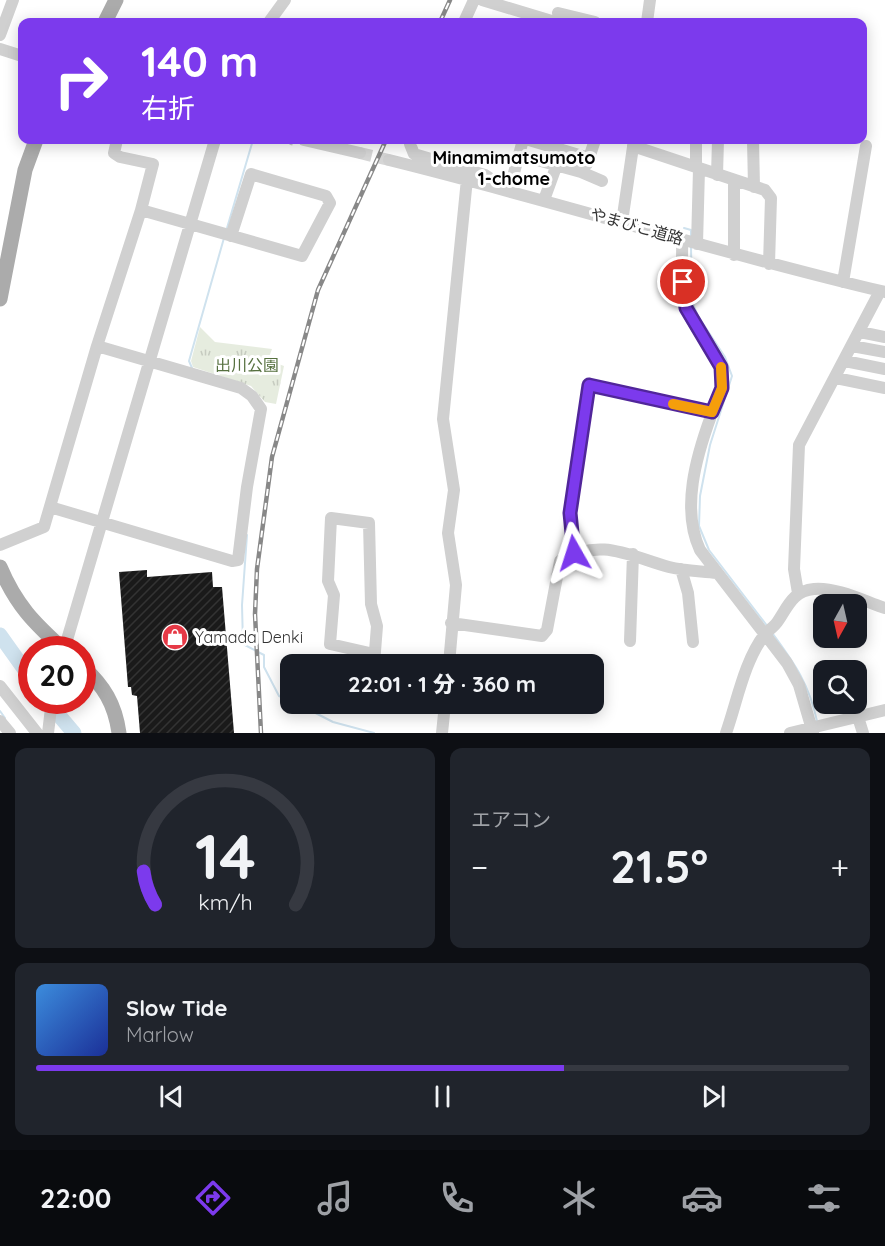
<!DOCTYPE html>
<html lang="ja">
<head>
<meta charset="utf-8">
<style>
	body { margin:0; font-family:Quicksand,"Noto Sans JP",sans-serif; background:#20242c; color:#f1f3f6; height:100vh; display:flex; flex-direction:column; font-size:22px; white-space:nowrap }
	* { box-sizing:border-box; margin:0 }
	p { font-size:20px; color:#9ea1a6 }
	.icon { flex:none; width:33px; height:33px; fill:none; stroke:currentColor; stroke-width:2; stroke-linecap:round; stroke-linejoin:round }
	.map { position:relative; height:733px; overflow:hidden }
	.details { display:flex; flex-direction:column; gap:15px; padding:15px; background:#0d0f14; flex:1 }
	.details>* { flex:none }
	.top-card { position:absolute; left:18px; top:18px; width:849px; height:126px; border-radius:12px; box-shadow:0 3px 15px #0003; background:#7c3aed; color:#fff; overflow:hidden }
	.needle { width:39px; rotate:188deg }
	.tools { position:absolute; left:813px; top:594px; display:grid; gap:12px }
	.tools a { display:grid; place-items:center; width:54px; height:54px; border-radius:12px; background:#171b24; box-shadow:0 3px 15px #0003; font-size:30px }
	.speed { position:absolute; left:18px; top:636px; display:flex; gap:12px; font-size:30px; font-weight:700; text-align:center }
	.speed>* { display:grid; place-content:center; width:78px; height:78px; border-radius:50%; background:#171b24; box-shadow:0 3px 15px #0003; line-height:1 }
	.speed .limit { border:9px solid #d22; background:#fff; color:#111 }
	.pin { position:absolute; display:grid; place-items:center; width:51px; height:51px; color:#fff; margin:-26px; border:3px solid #fff; border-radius:50%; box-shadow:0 2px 6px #0007 }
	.me { position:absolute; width:66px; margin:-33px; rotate:354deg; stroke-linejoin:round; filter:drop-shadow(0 0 4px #0008) }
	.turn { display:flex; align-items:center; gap:21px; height:126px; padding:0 24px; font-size:27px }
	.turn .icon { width:78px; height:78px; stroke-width:2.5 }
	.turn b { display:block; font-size:42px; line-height:51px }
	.big { font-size:45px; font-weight:800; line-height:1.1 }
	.details .widget { flex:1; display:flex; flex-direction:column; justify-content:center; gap:9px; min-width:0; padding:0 21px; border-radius:12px; background:#20242c }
	.details .dial { align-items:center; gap:0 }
	.dial svg { height:156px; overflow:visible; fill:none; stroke:#363941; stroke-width:7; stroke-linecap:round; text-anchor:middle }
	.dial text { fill:#f1f3f6; stroke:none }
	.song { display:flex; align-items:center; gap:18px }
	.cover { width:72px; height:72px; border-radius:9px; background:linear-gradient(135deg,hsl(210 70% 55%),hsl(230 70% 35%)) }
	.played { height:6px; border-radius:3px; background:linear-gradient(90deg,#7c3aed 65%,#363941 65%) }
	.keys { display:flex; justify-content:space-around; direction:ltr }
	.heat { display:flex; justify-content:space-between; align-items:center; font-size:33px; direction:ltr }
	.details .tiles { flex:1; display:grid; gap:15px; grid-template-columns:1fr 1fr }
	.widget:last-child { grid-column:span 2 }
	.trip { position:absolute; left:280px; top:654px; width:324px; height:60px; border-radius:12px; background:#171b24; box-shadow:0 3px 15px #0003; font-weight:800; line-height:60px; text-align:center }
	.tabs { display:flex; height:96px; justify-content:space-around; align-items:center; background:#090b0e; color:#9ea1a6 }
	.tabs .icon { width:42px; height:42px }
	.tabs .active { color:#7c3aed }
	.tabs b { font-size:27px; color:#f1f3f6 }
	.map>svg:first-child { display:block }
</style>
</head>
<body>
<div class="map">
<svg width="885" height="733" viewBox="0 0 885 733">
	<defs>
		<pattern id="park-tufts" width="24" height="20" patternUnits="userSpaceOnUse" patternTransform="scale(1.5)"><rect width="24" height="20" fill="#e6ecdf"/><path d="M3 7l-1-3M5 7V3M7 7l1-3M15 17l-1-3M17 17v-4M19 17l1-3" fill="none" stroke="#c6cbc0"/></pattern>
		<pattern id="building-hatch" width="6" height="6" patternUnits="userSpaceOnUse" patternTransform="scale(1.5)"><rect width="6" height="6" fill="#1a1a1a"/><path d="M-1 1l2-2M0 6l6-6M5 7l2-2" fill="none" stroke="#333"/></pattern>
	</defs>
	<rect width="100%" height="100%" fill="#fff"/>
	<!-- park -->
	<path fill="url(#park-tufts)" d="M200,327L215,342L272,349L268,360L284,366L276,404L265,402L251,386L193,367L191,361Z"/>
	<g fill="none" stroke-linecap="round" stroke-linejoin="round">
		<!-- stream -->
		<path stroke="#cfe2ee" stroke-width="2" d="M227,228L253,140
			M684,228L691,230V238
			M691,247L692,302L698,316L725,357L732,376L710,445L700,496L699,526L709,550L768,627
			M192,368L189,361L224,238
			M247,535L242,605L243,644L264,655V667L279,696L291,701
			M773,634C795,664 809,684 817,721
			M298,704L333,722L374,733
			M0,711L5,718"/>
		<!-- river -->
		<path stroke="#cfe2ee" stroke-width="15" d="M0,635L32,680
			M46,700L74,733"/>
	</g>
	<!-- building -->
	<path fill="url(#building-hatch)" d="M147,570V577L212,572L213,587H222L234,733H140L137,696L132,695L131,687H128L119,572Z"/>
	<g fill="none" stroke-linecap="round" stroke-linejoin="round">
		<!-- minor-tunnel -->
		<path stroke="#d6d6d6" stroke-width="12" stroke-dasharray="12 6" stroke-linecap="butt" d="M360,153L389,160"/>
		<!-- path -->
		<path stroke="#cdcdcd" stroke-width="1.5" stroke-dasharray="3 3" stroke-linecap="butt" d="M272,140L294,145"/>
		<!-- minor -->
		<path stroke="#d0d0d0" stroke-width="12" d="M482,0L555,22
			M558,13L595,22
			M269,22L285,0
			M464,22L474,0
			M647,22L650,0
			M0,35L13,0
			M0,49L22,56
			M117,140L114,153L120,157L153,164L141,210
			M304,140L360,153
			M412,140L410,144L414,154L485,175L509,191L523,140
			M529,140L589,158
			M753,140L754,187
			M633,146L765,190L771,198L769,264
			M519,155L581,172L602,181
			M389,160C555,201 718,253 885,292
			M587,164L595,140
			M696,167V140
			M717,175L718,140
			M544,200L556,167
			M622,222L634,140
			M682,239C683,261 679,288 686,308C694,332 721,351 723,377C724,390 715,403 711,416C696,457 681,509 700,550L787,663L799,685L813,733
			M697,244L699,169
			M734,255V180
			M843,282L866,146
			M860,332L885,337
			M852,346L885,352
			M845,361L885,369
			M836,378L885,388
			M50,507L232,561L238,560L247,487L261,409L252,396L241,388L97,346
			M0,545L44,527L97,346L141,210L302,256L330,203L326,196L251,174L231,236
			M574,553L570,513L589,385L712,412
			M681,569L688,593L693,642
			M798,593L794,569L799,445L880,291
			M451,623L542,636L547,630L560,561C601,537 629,556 669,567C684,571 701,571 717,573
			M630,641L633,554
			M64,650L215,140
			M374,664L377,626L371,604L369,523L331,518L328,581L334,595L330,644L374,654
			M449,664L456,585L448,533L454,490L443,419L467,179
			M0,686L37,733
			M858,717L863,733
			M0,721L10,733
			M48,733L52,700
			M442,733L445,704
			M726,733C737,702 744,661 765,634C769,630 775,626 778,621C788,606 793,591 814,589C836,587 864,601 885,608
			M790,733L885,710"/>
		<!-- major -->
		<path stroke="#ababab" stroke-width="15" d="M105,22L116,0
			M0,299L25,170L36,140
			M0,567C16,605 34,623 64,650
			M82,666C104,686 115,704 119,733"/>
		<!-- rail casing -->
		<g stroke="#888" stroke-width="4.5">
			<path id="rail" d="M440,22L450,0
				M261,733L255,614L257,569L272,457L318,290L386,140"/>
		</g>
		<!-- rail -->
		<use href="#rail" stroke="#fff" stroke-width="2" stroke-dasharray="7" stroke-linecap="butt"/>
	</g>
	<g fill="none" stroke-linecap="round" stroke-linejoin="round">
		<!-- route casing -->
		<g stroke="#51269a" stroke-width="15">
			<path id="route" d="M574,553L570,513L589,385L712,412L722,388L721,367L686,308L683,282"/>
		</g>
		<!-- route -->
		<use href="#route" stroke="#7c3aed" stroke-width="10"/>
		<!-- slow -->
		<path stroke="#f59e0b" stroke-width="10" d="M673,404L712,412L722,388L721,367"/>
	</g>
	<!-- icons -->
	<defs>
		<g id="shop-disc" transform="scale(1.35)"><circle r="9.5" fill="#e63946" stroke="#fff"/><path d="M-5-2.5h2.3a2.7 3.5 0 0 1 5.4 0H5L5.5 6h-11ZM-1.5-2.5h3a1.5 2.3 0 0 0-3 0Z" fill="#fff"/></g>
	</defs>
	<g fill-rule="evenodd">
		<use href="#shop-disc" x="175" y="637"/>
	</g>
	<g text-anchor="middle" stroke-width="6" stroke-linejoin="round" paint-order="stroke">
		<!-- street labels -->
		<g font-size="16" fill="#333" stroke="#fff">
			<text transform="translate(637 226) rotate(16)" y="6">やまびこ道路</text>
		</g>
		<!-- park labels -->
		<g font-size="16" fill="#56703f" stroke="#fff">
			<text x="247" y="371">出川公園</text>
		</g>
		<!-- poi labels -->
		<g font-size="16" fill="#333" stroke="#fff" text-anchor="start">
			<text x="195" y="643">Yamada Denki</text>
		</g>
		<!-- neighbourhood labels -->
		<g font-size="18" font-weight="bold" fill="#000" stroke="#fff">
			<text x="514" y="164">Minamimatsumoto<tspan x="514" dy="21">1-chome</tspan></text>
		</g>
	</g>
</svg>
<div class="tools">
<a><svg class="needle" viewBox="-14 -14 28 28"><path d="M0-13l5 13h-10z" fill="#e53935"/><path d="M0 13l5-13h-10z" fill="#9ea1a6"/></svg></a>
<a><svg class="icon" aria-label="search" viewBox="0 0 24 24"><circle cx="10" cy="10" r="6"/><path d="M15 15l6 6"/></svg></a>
</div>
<div class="speed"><div class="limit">20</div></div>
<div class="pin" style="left:683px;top:282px;background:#d93025"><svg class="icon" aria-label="arrive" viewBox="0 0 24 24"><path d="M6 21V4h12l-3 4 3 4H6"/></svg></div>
<svg class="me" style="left:574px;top:553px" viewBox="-20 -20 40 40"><path d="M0-17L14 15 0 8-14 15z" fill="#7c3aed" stroke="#fff" stroke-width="4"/></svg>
<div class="trip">22:01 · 1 分 · 360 m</div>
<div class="top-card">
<div class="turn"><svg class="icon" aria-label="right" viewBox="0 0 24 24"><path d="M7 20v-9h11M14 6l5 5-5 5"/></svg><div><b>140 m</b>右折</div></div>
</div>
</div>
<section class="details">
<div class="tiles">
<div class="widget dial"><svg viewBox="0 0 100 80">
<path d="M14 69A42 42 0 1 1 86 69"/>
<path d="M14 69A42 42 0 0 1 8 52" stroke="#7c3aed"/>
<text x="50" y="56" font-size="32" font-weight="700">14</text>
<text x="50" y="72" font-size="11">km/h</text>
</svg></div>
<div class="widget"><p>エアコン</p>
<div class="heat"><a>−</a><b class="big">21.5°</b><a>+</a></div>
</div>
<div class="widget">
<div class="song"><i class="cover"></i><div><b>Slow Tide</b><p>Marlow</p></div></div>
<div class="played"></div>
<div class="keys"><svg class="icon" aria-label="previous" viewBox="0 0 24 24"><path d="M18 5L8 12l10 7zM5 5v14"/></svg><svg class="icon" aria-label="pause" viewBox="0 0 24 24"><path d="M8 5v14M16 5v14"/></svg><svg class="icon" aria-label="next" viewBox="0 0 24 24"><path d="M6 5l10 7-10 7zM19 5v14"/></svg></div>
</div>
</div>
</section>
<nav class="tabs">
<b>22:00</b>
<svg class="icon active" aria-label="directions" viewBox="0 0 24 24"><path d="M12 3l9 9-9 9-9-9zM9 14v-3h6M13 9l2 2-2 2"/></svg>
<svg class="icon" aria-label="music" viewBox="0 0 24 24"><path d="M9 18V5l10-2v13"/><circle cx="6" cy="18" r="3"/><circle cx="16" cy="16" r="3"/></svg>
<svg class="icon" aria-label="phone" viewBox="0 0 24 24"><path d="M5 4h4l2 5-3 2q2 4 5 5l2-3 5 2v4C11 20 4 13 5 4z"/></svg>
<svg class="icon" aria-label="climate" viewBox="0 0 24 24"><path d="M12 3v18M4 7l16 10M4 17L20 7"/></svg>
<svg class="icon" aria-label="car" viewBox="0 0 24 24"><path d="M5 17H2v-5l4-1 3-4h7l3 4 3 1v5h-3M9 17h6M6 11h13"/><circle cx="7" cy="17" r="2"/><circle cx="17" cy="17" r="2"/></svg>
<svg class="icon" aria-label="filters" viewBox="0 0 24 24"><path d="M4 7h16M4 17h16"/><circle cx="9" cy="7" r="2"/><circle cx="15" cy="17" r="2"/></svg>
</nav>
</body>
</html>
